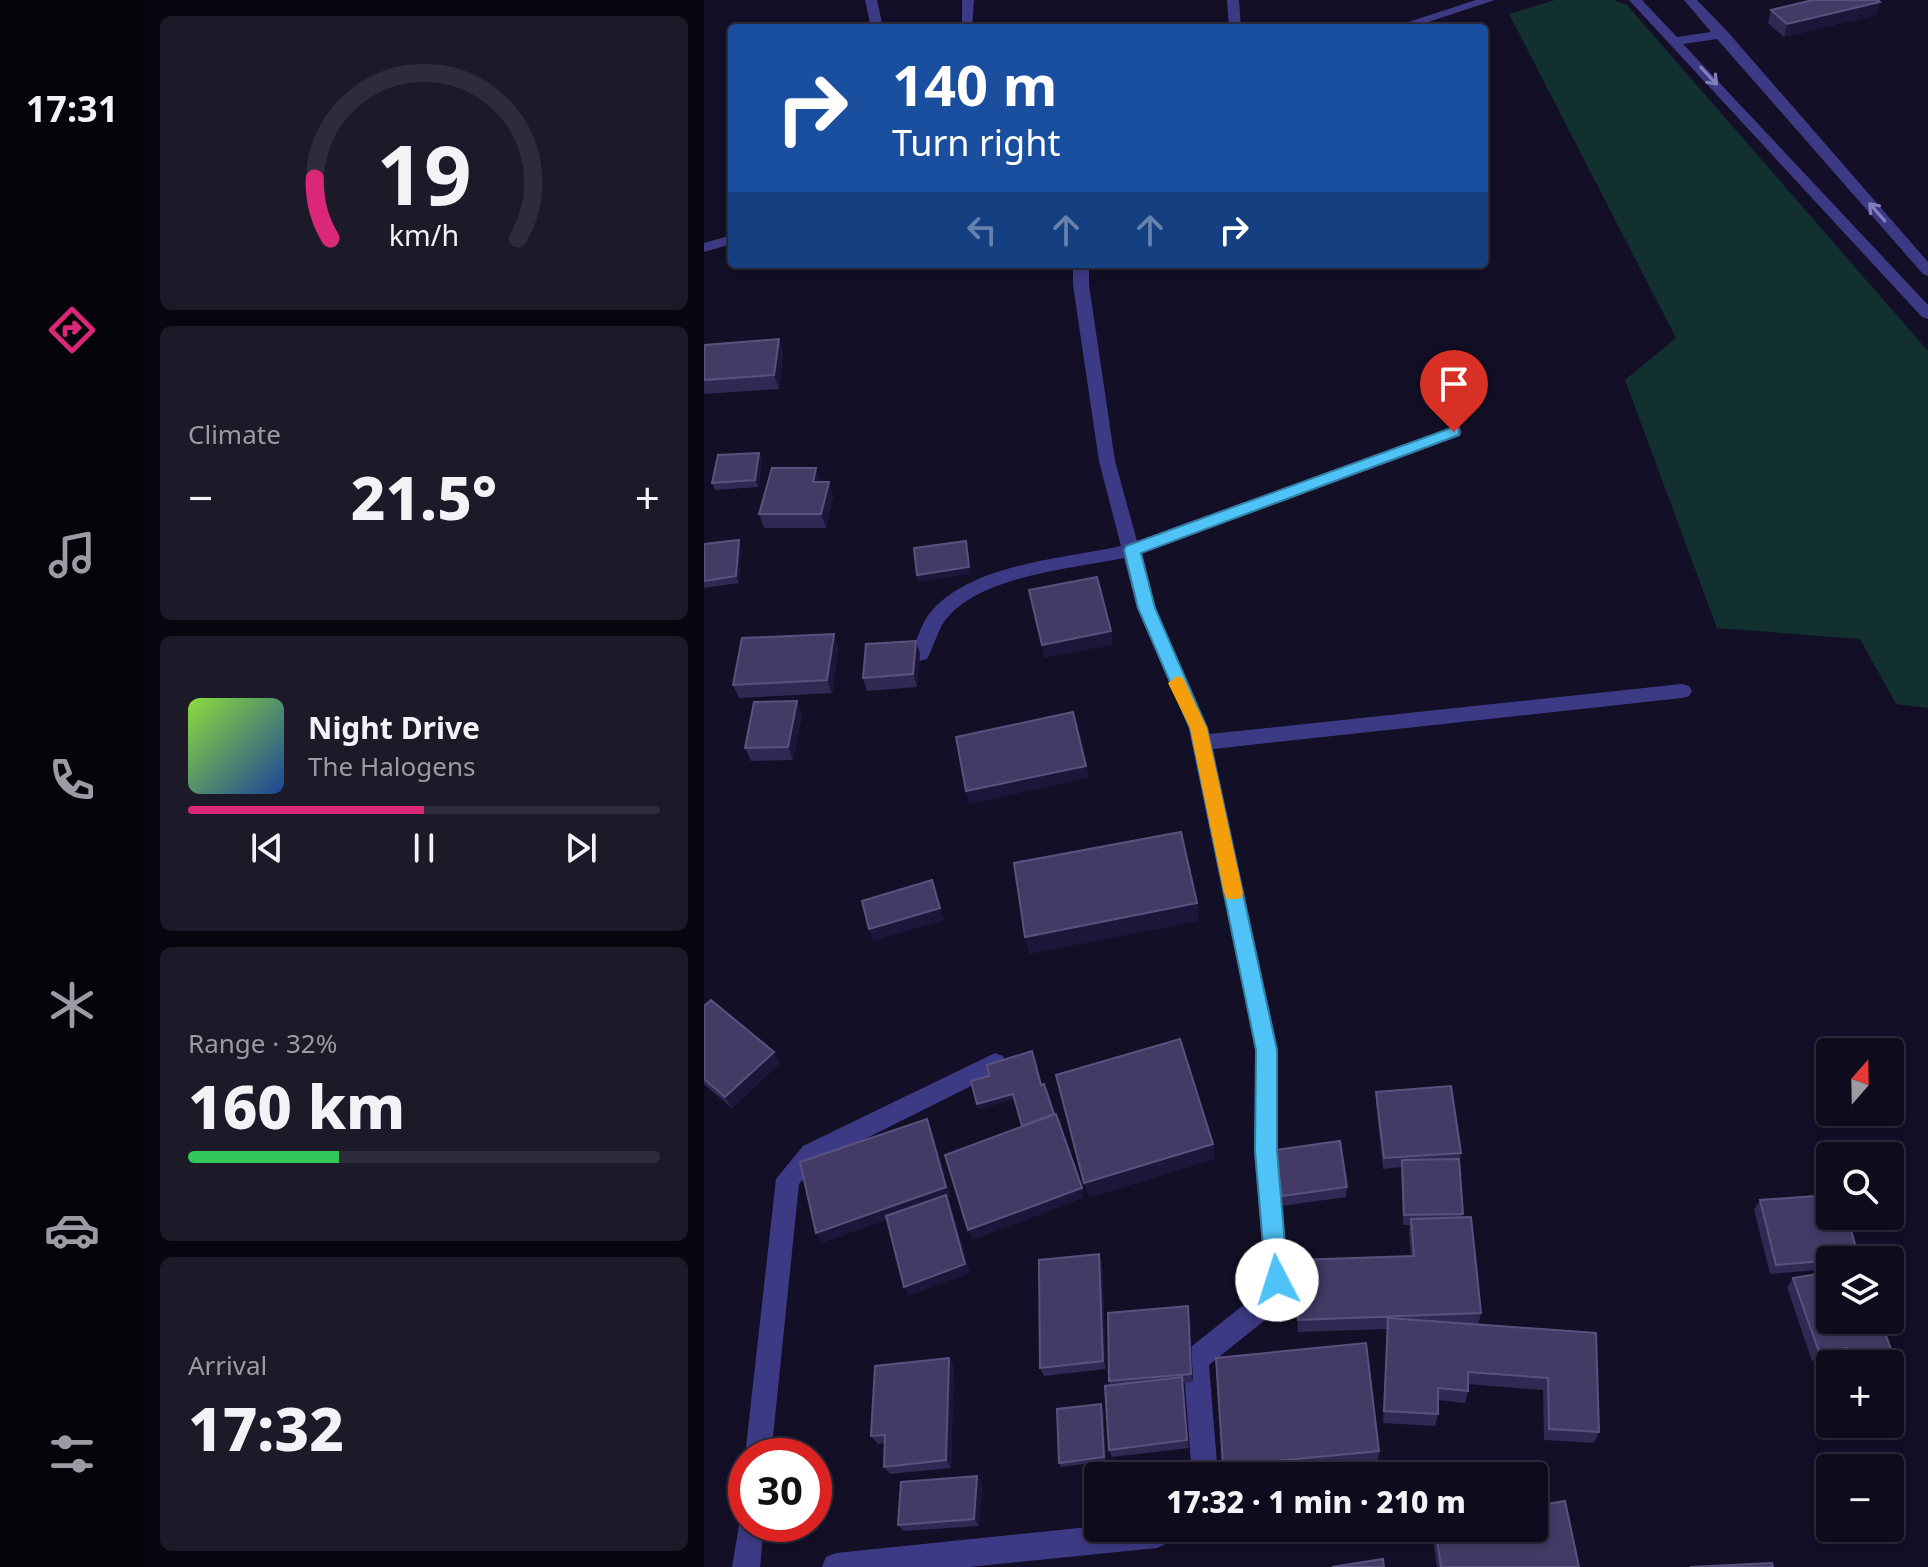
<!DOCTYPE html>
<html lang="en">
<head>
<meta charset="utf-8">
<style>
	body { margin:0; font-family:"Noto Sans",sans-serif; background:#1c1929; color:#f1f3f6; height:100vh; display:flex; flex-direction:column; font-size:30px; white-space:nowrap }
	* { box-sizing:border-box; margin:0 }
	p { font-size:26px; color:#9b9ba3 }
	.icon { flex:none; width:44px; height:44px; fill:none; stroke:currentColor; stroke-width:2; stroke-linecap:round; stroke-linejoin:round }
	.map { position:relative; flex:1; overflow:hidden }
	.panel { display:flex; flex-direction:column; gap:16px; padding:16px; background:#08060f; width:560px }
	.panel>* { flex:none }
	.hud { position:absolute; left:24px; top:24px; width:760px; height:244px; border-radius:8px; box-shadow:0 4px 12px #0003,0 0 0 2px #2e2b3b; background:#1a4fa0; color:#fff; overflow:hidden }
	.needle { width:52px; rotate:20deg }
	.tools { position:absolute; left:1112px; top:1038px; display:grid; gap:16px }
	.tools a { display:grid; place-items:center; width:88px; height:88px; border-radius:8px; background:#0e0b1c; box-shadow:0 4px 12px #0003,0 0 0 2px #2e2b3b; font-size:40px }
	.speed { position:absolute; left:24px; top:1438px; display:flex; gap:16px; font-size:40px; font-weight:700; text-align:center }
	.speed>* { display:grid; place-content:center; width:104px; height:104px; border-radius:50%; background:#0e0b1c; box-shadow:0 4px 12px #0003,0 0 0 2px #2e2b3b; line-height:1 }
	.speed .limit { border:12px solid #d22; background:#fff; color:#111 }
	.pin { position:absolute; display:grid; place-items:center; width:68px; height:68px; color:#fff; margin:-82px -34px; border-radius:50% 50% 50% 0; rotate:-45deg; box-shadow:0 0 8px #0007 }
	.pin .icon { rotate:45deg }
	.me { position:absolute; width:88px; margin:-44px; rotate:355deg; stroke-linejoin:round; filter:drop-shadow(0 0 6px #0008) }
	.turn { display:flex; align-items:center; gap:28px; height:168px; padding:0 32px; font-size:36px }
	.turn .icon { width:104px; height:104px; stroke-width:2.5 }
	.turn b { display:block; font-size:56px; line-height:68px }
	.lanes { display:flex; align-items:center; height:76px; padding:0 32px; background:#0003; justify-content:center; gap:40px; direction:ltr }
	.lanes .off { opacity:.35 }
	.big { font-size:60px; font-weight:800; line-height:1.1 }
	.panel .tile { flex:1; display:flex; flex-direction:column; justify-content:center; gap:12px; min-width:0; padding:0 28px; border-radius:12px; background:#1c1929 }
	.panel .dial { align-items:center; gap:0 }
	.dial svg { height:208px; overflow:visible; fill:none; stroke:#2e2b3b; stroke-width:7; stroke-linecap:round; text-anchor:middle }
	.dial text { fill:#f1f3f6; stroke:none }
	.song { display:flex; align-items:center; gap:24px }
	.cover { width:96px; height:96px; border-radius:12px; background:linear-gradient(135deg,hsl(90 70% 55%),hsl(220 70% 35%)) }
	.played { height:8px; border-radius:4px; background:linear-gradient(90deg,#db2777 50%,#2e2b3b 50%) }
	.keys { display:flex; justify-content:space-around; direction:ltr }
	.heat { display:flex; justify-content:space-between; align-items:center; font-size:44px; direction:ltr }
	.charge { height:12px; border-radius:6px; background:linear-gradient(90deg,#34c759 32%,#2e2b3b 0) }
	.trip { position:absolute; left:380px; top:1462px; width:464px; height:80px; border-radius:8px; background:#0e0b1c; box-shadow:0 4px 12px #0003,0 0 0 2px #2e2b3b; font-weight:800; line-height:80px; text-align:center }
	main { display:flex; flex:1; min-height:0 }
	.tabs { display:flex; flex-direction:column; width:144px; justify-content:space-around; align-items:center; background:#06040b; color:#9b9ba3 }
	.tabs .icon { width:56px; height:56px }
	.tabs .on { color:#db2777 }
	.tabs b { font-size:36px; color:#f1f3f6 }
	.map>svg:first-child { display:block }
</style>
</head>
<body>
<main>
<nav class="tabs">
<b>17:31</b>
<svg class="icon on" aria-label="directions" viewBox="0 0 24 24"><path d="M12 3l9 9-9 9-9-9zM9 14v-3h6M13 9l2 2-2 2"/></svg>
<svg class="icon" aria-label="music" viewBox="0 0 24 24"><path d="M9 18V5l10-2v13"/><circle cx="6" cy="18" r="3"/><circle cx="16" cy="16" r="3"/></svg>
<svg class="icon" aria-label="phone" viewBox="0 0 24 24"><path d="M5 4h4l2 5-3 2q2 4 5 5l2-3 5 2v4C11 20 4 13 5 4z"/></svg>
<svg class="icon" aria-label="climate" viewBox="0 0 24 24"><path d="M12 3v18M4 7l16 10M4 17L20 7"/></svg>
<svg class="icon" aria-label="car" viewBox="0 0 24 24"><path d="M5 17H2v-5l4-1 3-4h7l3 4 3 1v5h-3M9 17h6M6 11h13"/><circle cx="7" cy="17" r="2"/><circle cx="17" cy="17" r="2"/></svg>
<svg class="icon" aria-label="filters" viewBox="0 0 24 24"><path d="M4 7h16M4 17h16"/><circle cx="9" cy="7" r="2"/><circle cx="15" cy="17" r="2"/></svg>
</nav>
<section class="panel">
<div class="tile dial"><svg viewBox="0 0 100 80">
<path d="M14 69A42 42 0 1 1 86 69"/>
<path d="M14 69A42 42 0 0 1 8 46" stroke="#db2777"/>
<text x="50" y="56" font-size="32" font-weight="700">19</text>
<text x="50" y="72" font-size="11">km/h</text>
</svg></div>
<div class="tile"><p>Climate</p>
<div class="heat"><a>−</a><b class="big">21.5°</b><a>+</a></div>
</div>
<div class="tile">
<div class="song"><i class="cover"></i><div><b>Night Drive</b><p>The Halogens</p></div></div>
<div class="played"></div>
<div class="keys"><svg class="icon" aria-label="previous" viewBox="0 0 24 24"><path d="M18 5L8 12l10 7zM5 5v14"/></svg><svg class="icon" aria-label="pause" viewBox="0 0 24 24"><path d="M8 5v14M16 5v14"/></svg><svg class="icon" aria-label="next" viewBox="0 0 24 24"><path d="M6 5l10 7-10 7zM19 5v14"/></svg></div>
</div>
<div class="tile"><p>Range · 32%</p><b class="big">160 km</b><div class="charge"></div></div>
<div class="tile"><p>Arrival</p><b class="big">17:32</b></div>
</section>
<div class="map">
<svg width="1224" height="1567" viewBox="0 0 1224 1567">
	<rect width="100%" height="100%" fill="#130f26"/>
	<!-- green -->
	<path fill="#12302f" d="M851,0H910L923,5L1224,351V708L1192,704L1156,639L1013,628L921,380L972,338L805,14Z"/>
	<g fill="none" stroke-linecap="round" stroke-linejoin="round">
		<!-- minor -->
		<path fill="#3d3a85" fill-rule="evenodd" d="M161,0H173L179,28H167Z
			M258,0H270L268,28H255L258,24Z
			M523,0H535L537,28H525Z
			M772,0H791L706,28H686Z
			M925,0H938L973,37L1007,32L980,0H993L1023,31L1224,262V276L1219,274L1013,39L979,44L1224,305V319L1218,317Z
			M28,235V244L0,252V243Z
			M369,264H385V285L411,461L433,541L744,428H756L758,432L756,436L436,554L451,608L506,734L978,684L985,686L988,691L985,696L978,698L509,749L574,1050V1151L585,1280L570,1313L505,1365L514,1476H488L479,1359L483,1350L552,1295L561,1279L550,1151L552,1050L485,728L433,608L420,558C367,569 269,576 238,625C232,636 229,648 223,659L216,661L207,654C212,642 217,625 225,614C265,564 357,559 417,546L395,461L369,285Z
			M291,1053L299,1056L302,1063L299,1070L115,1162L95,1184L67,1456H42V1459L41,1456L72,1179L99,1146Z
			M42,1513V1524H60L56,1567H28L37,1514Z
			M394,1526L478,1528L474,1538L453,1548L265,1567H118L122,1557L132,1553Z"/>
	</g>
	<!-- wall -->
	<path fill="#312854" d="M1067,10L1172,15L1080,37L1064,23Z
		M75,339L79,353L75,389L0,394V353Z
		M55,453L58,460L54,487L11,490L8,483Z
		M117,482H125L129,496L122,528H60L55,514Z
		M0,544L37,547L35,583L0,588Z
		M130,634L134,647L128,693L35,698L29,685Z
		M212,641L216,654L213,687L163,691L159,678Z
		M93,701L98,714L89,760L47,761L41,748Z
		M0,1006L76,1063L28,1108L0,1084Z
		M672,1092L757,1153L755,1163L758,1217L777,1313L774,1325L892,1333L895,1432L890,1443L840,1440L839,1390L764,1384V1391L761,1403L734,1400V1414L731,1426L679,1423L683,1329L594,1332L591,1260L707,1256L705,1233L706,1225H699L697,1167L679,1169L672,1103Z
		M571,1150L643,1187L642,1197L578,1206Z
		M1056,1200L1155,1258L1154,1260H1126V1269L1066,1274L1050,1210Z
		M395,1254L398,1264L402,1369L340,1376L336,1368Z
		M1089,1278L1195,1370L1187,1378L1186,1364H1139L1136,1356L1108,1361L1083,1287Z
		M484,1306L486,1315L489,1382L479,1383L485,1448L408,1457L405,1450L406,1386L405,1381Z
		M245,1358L250,1367L247,1468L186,1474L180,1467L181,1443L174,1444L167,1436Z
		M397,1404L399,1408L402,1461L357,1467L355,1463Z
		M675,1451L674,1461L526,1476H521L519,1466Z
		M273,1476L278,1483L275,1526L200,1531L194,1525Z
		M727,1528H830L875,1567H733Z"/>
	<!-- shaded-wall -->
	<path fill="#1d163a" d="M1176,2L1172,15L1080,37L1083,24Z
		M75,339L79,353L75,389L70,375Z
		M55,453L58,460L54,487L51,480Z
		M112,468L117,482H109Z
		M125,482L129,496L122,528L117,514Z
		M35,540L37,547L35,583L32,576Z
		M262,541L266,574L214,582L213,575Z
		M407,631L409,645L340,658L338,645Z
		M130,634L134,647L128,693L123,680Z
		M212,641L216,654L213,687L209,674Z
		M93,701L98,714L89,760L84,747Z
		M382,766L385,778L265,804L262,791Z
		M228,880L240,920L170,941L165,929Z
		M493,903L495,921L325,954L321,937Z
		M70,1052L76,1063L28,1108L21,1097Z
		M309,1094L311,1099L275,1110L273,1104Z
		M223,1119L228,1129L247,1197L244,1198L247,1205L266,1273L205,1296L200,1287L243,1198L118,1243L112,1233Z
		M509,1144L511,1159L385,1198L380,1183Z
		M378,1188L380,1198L269,1240L264,1230Z
		M395,1254L398,1264L402,1369L399,1361Z
		M484,1306L486,1315L489,1382L487,1374Z
		M245,1358L250,1367L247,1468L242,1460Z
		M478,1377L480,1385L485,1448L483,1440Z
		M397,1404L399,1408L402,1461L400,1457Z
		M273,1476L278,1483L275,1526L270,1519Z"/>
	<!-- building -->
	<path fill="#433a66" stroke="#5a527e" stroke-width="2" d="M1109,0H1174L1176,2L1083,24L1067,10Z
		M75,339L70,375L0,380V353L1,345Z
		M55,453L51,480L8,483L14,455Z
		M68,468H112L109,482H125L117,514H55Z
		M35,540L32,576L0,581V544Z
		M262,541L265,567L213,575L210,548Z
		M393,577L407,631L338,645L325,590Z
		M130,634L123,680L29,685L38,638Z
		M212,641L209,674L159,678L162,644Z
		M93,701L84,747L41,748L50,702Z
		M369,712L382,766L262,791L252,737Z
		M477,832L493,903L321,937L310,863Z
		M228,880L236,908L165,929L158,901Z
		M7,1000L70,1052L21,1097L0,1079V1006Z
		M476,1039L509,1144L380,1183L352,1075Z
		M328,1051L337,1085L340,1084L350,1114L318,1126L309,1094L273,1104L267,1081L285,1076L283,1065Z
		M747,1086L757,1153L680,1158L672,1092Z
		M352,1114L378,1188L264,1230L241,1155Z
		M223,1119L242,1187L112,1233L96,1162Z
		M636,1141L643,1187L578,1196L571,1150Z
		M755,1159L759,1214L700,1215L698,1160Z
		M242,1195L261,1264L200,1287L182,1216Z
		M1126,1195V1216H1143L1155,1258L1072,1265L1056,1200Z
		M767,1217L777,1313L594,1320L591,1260L710,1256L707,1219Z
		M395,1254L399,1361L336,1368L335,1260Z
		M1126,1272V1320H1176L1195,1370L1186,1371V1364H1149L1143,1348L1115,1352L1089,1278Z
		M484,1306L487,1374L405,1381L404,1313Z
		M684,1318L892,1333L895,1432L845,1429L844,1378L764,1372V1391L734,1388V1414L680,1411Z
		M662,1343L675,1451L519,1466L512,1358Z
		M245,1358L242,1460L180,1467L181,1435L167,1436L171,1366Z
		M478,1377L483,1440L405,1450L401,1386Z
		M397,1404L400,1457L355,1463L353,1409Z
		M273,1476L270,1519L194,1525L197,1482Z
		M861,1501L875,1567H737L731,1528H830V1506Z
		M679,1559L680,1567H628Z
		M1068,1563L1069,1567H986Z"/>
	<!-- one-way arrows -->
	<defs><path id="oneway-shaft" d="M-6 0H5M1.5-3L5.5 0L1.5 3" fill="none" stroke-width="1.6" stroke-linecap="round" stroke-linejoin="round" transform="scale(2)"/></defs>
	<g stroke="#837fbc">
		<use href="#oneway-shaft" transform="translate(1005 76) rotate(47)"/>
		<use href="#oneway-shaft" transform="translate(1173 212) rotate(-131)"/>
	</g>
	<!-- route -->
	<path fill="#4fc3f7" stroke="#337fa1" stroke-width="2" d="M750,427L755,428V435L437,553L451,608L503,728L573,1050V1151L584,1280L581,1288L573,1291L565,1288L562,1280L551,1151L552,1050L486,728L434,608L420,550L422,546Z"/>
	<!-- slow -->
	<path fill="#f59e0b" d="M473,676L479,678L503,728L539,893L536,899H523L520,893L486,728L464,683Z"/>
</svg>
<div class="tools">
<a><svg class="needle" viewBox="-14 -14 28 28"><path d="M0-13l5 13h-10z" fill="#e53935"/><path d="M0 13l5-13h-10z" fill="#9b9ba3"/></svg></a>
<a><svg class="icon" aria-label="search" viewBox="0 0 24 24"><circle cx="10" cy="10" r="6"/><path d="M15 15l6 6"/></svg></a>
<a><svg class="icon" aria-label="layers" viewBox="0 0 24 24"><path d="M12 4l9 5-9 5-9-5zM3 14l9 5 9-5"/></svg></a>
<a>+</a>
<a>−</a>
</div>
<div class="speed"><div class="limit">30</div></div>
<div class="pin" style="left:750px;top:432px;background:#d93025"><svg class="icon" aria-label="arrive" viewBox="0 0 24 24"><path d="M6 21V4h12l-3 4 3 4H6"/></svg></div>
<svg class="me" style="left:573px;top:1280px" viewBox="-20 -20 40 40"><circle r="19" fill="#fff"/><path d="M0-13L10 11 0 6-10 11z" fill="#4fc3f7"/></svg>
<div class="trip">17:32 · 1 min · 210 m</div>
<div class="hud">
<div class="turn"><svg class="icon" aria-label="right" viewBox="0 0 24 24"><path d="M7 20v-9h11M14 6l5 5-5 5"/></svg><div><b>140 m</b>Turn right</div></div>
<div class="lanes"><svg class="icon off" aria-label="left" viewBox="0 0 24 24"><path d="M17 20v-9H6M10 6l-5 5 5 5"/></svg><svg class="icon off" aria-label="ahead" viewBox="0 0 24 24"><path d="M12 20V5M6 11l6-6 6 6"/></svg><svg class="icon off" aria-label="ahead" viewBox="0 0 24 24"><path d="M12 20V5M6 11l6-6 6 6"/></svg><svg class="icon" aria-label="right" viewBox="0 0 24 24"><path d="M7 20v-9h11M14 6l5 5-5 5"/></svg></div>
</div>
</div>
</main>
</body>
</html>
